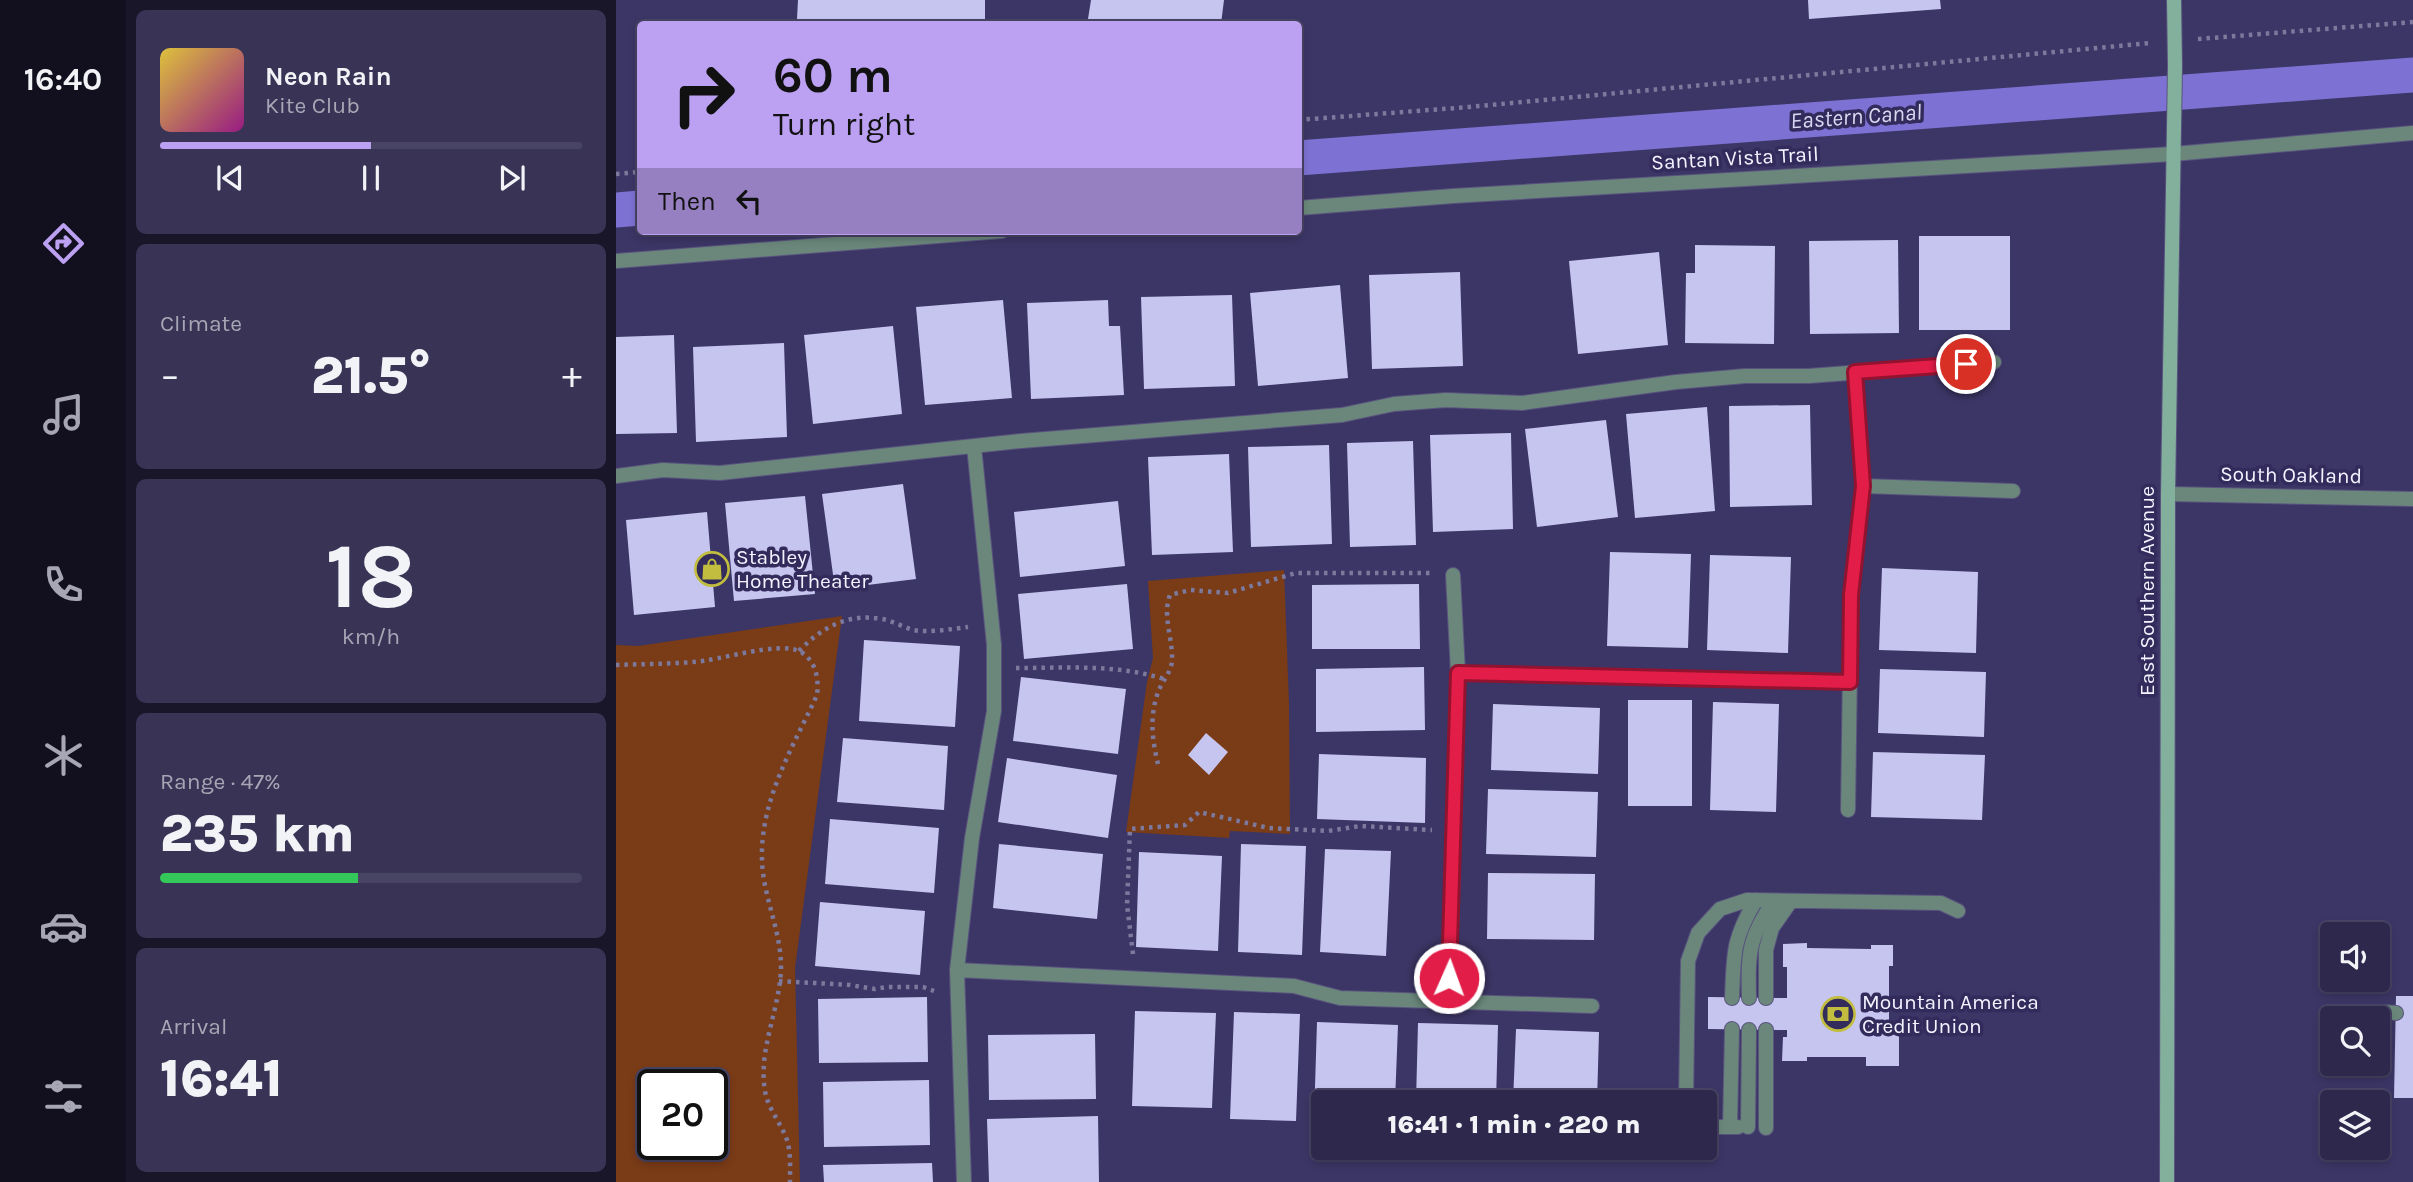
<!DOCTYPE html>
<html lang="en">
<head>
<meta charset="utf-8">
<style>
	body { margin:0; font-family:Karla,sans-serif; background:#393456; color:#f1f3f6; height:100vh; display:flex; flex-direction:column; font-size:26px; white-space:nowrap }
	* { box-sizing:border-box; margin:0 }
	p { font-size:23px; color:#a7a6b5 }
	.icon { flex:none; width:38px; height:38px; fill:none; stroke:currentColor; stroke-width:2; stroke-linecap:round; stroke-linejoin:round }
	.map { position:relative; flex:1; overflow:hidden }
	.side { display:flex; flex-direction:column; gap:10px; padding:10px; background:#19162a; width:490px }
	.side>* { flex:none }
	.banner { position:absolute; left:21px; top:21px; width:665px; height:214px; border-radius:7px; box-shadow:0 4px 10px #0003,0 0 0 2px #484464; background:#bca0f2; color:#111; overflow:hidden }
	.tools { position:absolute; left:1704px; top:922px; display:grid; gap:14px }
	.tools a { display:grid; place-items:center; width:70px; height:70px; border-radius:7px; background:#2d284c; box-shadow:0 4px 10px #0003,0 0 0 2px #484464; font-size:35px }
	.speed { position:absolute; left:21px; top:1069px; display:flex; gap:14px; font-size:35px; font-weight:700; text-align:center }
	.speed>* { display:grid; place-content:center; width:91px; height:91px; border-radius:50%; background:#2d284c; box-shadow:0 4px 10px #0003,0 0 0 2px #484464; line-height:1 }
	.speed .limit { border:4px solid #111; border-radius:10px; background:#fff; color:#111 }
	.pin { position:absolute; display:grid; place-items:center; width:60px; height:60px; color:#fff; margin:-30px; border:4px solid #fff; border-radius:50%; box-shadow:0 2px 7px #0007 }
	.me { position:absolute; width:77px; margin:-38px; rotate:2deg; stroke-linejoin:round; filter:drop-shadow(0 0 5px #0008) }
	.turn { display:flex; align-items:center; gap:24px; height:147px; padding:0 21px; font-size:32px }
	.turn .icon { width:91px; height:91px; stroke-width:2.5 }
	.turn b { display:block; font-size:49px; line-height:60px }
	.then { display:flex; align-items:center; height:66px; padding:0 21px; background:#0003; gap:14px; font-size:26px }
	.big { font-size:52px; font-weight:800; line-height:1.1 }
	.side .tile { flex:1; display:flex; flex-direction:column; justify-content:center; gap:10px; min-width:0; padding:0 24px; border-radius:10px; background:#393456 }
	.side .dial { align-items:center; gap:0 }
	.dial b { font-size:91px; line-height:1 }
	.song { display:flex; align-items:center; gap:21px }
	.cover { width:84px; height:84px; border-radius:10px; background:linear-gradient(135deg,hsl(50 70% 55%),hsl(310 70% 35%)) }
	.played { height:7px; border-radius:4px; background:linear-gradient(90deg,#bca0f2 50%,#484464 50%) }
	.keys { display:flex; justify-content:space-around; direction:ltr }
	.heat { display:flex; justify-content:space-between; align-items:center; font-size:38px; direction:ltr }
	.charge { height:10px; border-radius:5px; background:linear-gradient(90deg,#34c759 47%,#484464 0) }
	.trip { position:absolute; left:695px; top:1090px; width:406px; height:70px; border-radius:7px; background:#2d284c; box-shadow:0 4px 10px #0003,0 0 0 2px #484464; font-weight:800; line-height:70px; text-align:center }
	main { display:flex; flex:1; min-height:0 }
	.tab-bar { display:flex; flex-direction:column; width:126px; justify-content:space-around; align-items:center; background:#12101e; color:#a7a6b5 }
	.tab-bar .icon { width:49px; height:49px }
	.tab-bar .current { color:#bca0f2 }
	.tab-bar b { font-size:32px; color:#f1f3f6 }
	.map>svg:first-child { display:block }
</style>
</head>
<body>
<main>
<nav class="tab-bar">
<b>16:40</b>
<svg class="icon current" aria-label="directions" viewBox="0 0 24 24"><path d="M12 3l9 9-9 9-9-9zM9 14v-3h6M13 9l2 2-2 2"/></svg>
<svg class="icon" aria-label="music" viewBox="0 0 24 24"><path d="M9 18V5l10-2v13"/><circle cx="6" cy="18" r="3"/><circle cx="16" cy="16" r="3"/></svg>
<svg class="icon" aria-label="phone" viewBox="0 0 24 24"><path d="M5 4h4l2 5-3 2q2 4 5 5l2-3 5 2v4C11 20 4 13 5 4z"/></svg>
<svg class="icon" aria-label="climate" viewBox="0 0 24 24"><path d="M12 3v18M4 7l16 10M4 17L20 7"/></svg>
<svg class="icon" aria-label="car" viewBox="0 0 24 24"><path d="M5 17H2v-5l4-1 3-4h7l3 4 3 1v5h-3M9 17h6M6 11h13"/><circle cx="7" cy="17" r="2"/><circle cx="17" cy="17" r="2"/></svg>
<svg class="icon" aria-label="filters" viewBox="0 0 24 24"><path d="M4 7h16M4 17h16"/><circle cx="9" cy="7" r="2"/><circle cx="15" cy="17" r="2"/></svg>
</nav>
<section class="side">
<div class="tile">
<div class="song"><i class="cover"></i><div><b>Neon Rain</b><p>Kite Club</p></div></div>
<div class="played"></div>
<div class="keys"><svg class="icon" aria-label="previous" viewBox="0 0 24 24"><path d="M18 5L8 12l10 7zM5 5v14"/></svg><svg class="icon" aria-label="pause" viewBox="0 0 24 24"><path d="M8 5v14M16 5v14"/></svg><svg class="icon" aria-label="next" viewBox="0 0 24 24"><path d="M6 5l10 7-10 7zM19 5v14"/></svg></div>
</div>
<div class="tile"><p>Climate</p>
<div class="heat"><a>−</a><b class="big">21.5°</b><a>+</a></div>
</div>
<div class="tile dial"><b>18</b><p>km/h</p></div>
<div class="tile"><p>Range · 47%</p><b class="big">235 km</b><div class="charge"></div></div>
<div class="tile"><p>Arrival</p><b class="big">16:41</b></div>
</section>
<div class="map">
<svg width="1797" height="1182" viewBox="0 0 1797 1182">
	<rect width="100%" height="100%" fill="#3c3666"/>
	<!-- green -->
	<path fill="#7a3b17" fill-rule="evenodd" d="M668,570L673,704L674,834L614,831L613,838L510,832L531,682L537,658L532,581Z
		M226,616L179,968L184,1182H0V645L22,646ZM37,1085H96V1144H37Z"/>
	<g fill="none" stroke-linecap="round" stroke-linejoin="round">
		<!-- canal -->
		<path stroke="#7d71d3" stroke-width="35" d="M682,158L1797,75
			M0,210L24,208"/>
	</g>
	<!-- building -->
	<path fill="#c6c5ef" d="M182,0H369V24H197V19H181Z
		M475,0H608L605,24H520L472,19Z
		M1192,0H1324L1325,9L1193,19Z
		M1303,236H1394V330H1303Z
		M1282,240L1283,333L1194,334L1193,241Z
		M1079,245L1159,246L1158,344L1069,343L1070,273H1079Z
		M1043,252L1052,345L962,354L953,261Z
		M844,272L847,366L756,369L753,275Z
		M724,285L732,378L642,386L634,293Z
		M616,295L619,386L528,389L525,297Z
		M387,300L396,398L309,405L300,307Z
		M492,300L493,326H504L508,395L415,399L411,303Z
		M277,326L286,414L197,424L188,335Z
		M58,335L61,433L0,434V337Z
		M168,343L171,437L80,442L77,347Z
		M1194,405L1196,505L1114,507L1113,406Z
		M1091,407L1099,511L1019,518L1010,414Z
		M990,420L1002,517L921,527L909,429Z
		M895,433L897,529L817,532L814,435Z
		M797,441L800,545L734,547L731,443Z
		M713,445L716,544L635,547L632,447Z
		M613,454L617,552L536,555L532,457Z
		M287,484L300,579L219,589L206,494Z
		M189,496L199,594L118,601L109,503Z
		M502,501L509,566L404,577L398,512Z
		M91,512L99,607L18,615L10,520Z
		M994,552L1075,554L1072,648L991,646Z
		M1094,555L1175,557L1172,653L1091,650Z
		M1266,568L1362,572L1360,653L1263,650Z
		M511,584L517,649L408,659L402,594Z
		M803,584L804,649H696V585Z
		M248,640L344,646L339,727L243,721Z
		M808,667L809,730L700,732V669Z
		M1264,669L1370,672L1368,737L1262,733Z
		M405,677L510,689L502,754L397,741Z
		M1012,700H1076V806H1012Z
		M1097,702L1163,704L1160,812L1094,810Z
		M877,704L984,708L982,774L875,770Z
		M590,733L612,752L593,775L572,755Z
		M227,738L332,746L328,810L221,802Z
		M1257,752L1369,755L1366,820L1255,817Z
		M703,754L810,758L809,823L701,819Z
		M391,758L501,775L492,838L382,822Z
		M872,789L982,792L980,857L870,854Z
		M214,819L323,828L318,893L209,884Z
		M383,844L487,854L481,919L377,908Z
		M625,844L690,846L686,955L622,952Z
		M709,849L775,851L770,956L704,952Z
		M523,852L606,856L602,951L520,947Z
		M872,873L979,874L978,940L871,939Z
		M204,902L309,911L304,975L199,966Z
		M1191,943V948L1255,949V945H1277V966H1273V1034L1283,1035V1066H1250V1057H1191V1061H1166L1167,1037H1171V1030L1092,1029V997L1171,998V967H1167V944Z
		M1780,996H1797V1098H1778Z
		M311,997L312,1062L203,1063L202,999Z
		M519,1011L600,1013L596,1108L516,1106Z
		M618,1012L684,1014L680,1121L614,1119Z
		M701,1022L782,1025L779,1102H707V1119H698Z
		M802,1023L882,1025L880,1102H800Z
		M900,1029L983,1032L981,1102H897Z
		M479,1034L480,1099L373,1100L372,1035Z
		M313,1080L314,1145L208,1147L207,1082Z
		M482,1116L483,1182H373L371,1119Z
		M34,1144H72V1151L35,1152Z
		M316,1163L317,1182H208L207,1165Z"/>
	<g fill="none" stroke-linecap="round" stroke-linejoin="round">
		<!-- lane casing -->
		<g stroke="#59547e" stroke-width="16">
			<path id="lane" d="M682,208L837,196L1557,154L1797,133
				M0,261L386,231
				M0,476L47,470L104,473L405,441L726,415L778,404L830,400L906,403L1060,382L1129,376H1193L1378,362
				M1247,486L1397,491
				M842,673L1234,682
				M1232,810L1235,595L1247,486L1239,372
				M341,970L678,986L724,998L976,1006
				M1116,998C1118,954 1116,940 1140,900
				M1133,998C1132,954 1132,938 1158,901
				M1150,998V950L1156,928L1175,901
				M833,1003L842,673L837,575
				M1753,1018L1768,1012L1780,1013
				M1070,1102L1072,961L1082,933L1104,909L1131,900L1325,903L1342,911
				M1088,1127H1122
				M1114,1127L1116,1029
				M1132,1127L1133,1030
				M1150,1128V1030
				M348,1182L341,970L356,838L378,711V645L358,446"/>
		</g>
		<!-- street casing -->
		<g stroke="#59547e" stroke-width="16">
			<path id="street" d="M1552,494L1797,499"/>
		</g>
		<!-- secondary casing -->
		<g stroke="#59547e" stroke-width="16">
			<path id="secondary" d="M1551,1182L1552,494L1559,66L1558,0"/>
		</g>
		<!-- path -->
		<path stroke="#7d799c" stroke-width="4.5" stroke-dasharray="3.5 5" stroke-linecap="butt" d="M1582,39L1797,22
			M682,120L853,107L1534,43
			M0,174L24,172
			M183,651C206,627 232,613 266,619C277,621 287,627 297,630C315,633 335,629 352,627
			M0,665C25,664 51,664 77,662C102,661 164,640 185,652C200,661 203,679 201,695C177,747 144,800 146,860C147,898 166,932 165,970C163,1011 142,1050 149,1091C152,1109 165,1123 171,1140C175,1153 174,1168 174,1182
			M400,668C449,668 501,664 548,679
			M542,764C536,740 533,714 543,690C547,680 556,671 556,660C557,639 546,616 554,595L574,590L612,593L680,573H815
			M517,954L511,905L514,829L569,825L583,812L653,828L712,831L744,826L816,830
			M163,981L234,985L259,989L271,987H307L318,991"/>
		<!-- lane -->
		<use href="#lane" stroke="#6b877b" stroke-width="14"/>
		<!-- street -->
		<use href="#street" stroke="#6b877b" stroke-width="14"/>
		<!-- secondary -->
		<use href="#secondary" stroke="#83b09d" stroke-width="14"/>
	</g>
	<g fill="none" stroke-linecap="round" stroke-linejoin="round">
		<!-- route casing -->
		<g stroke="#92132f" stroke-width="18">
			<path id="route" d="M833,978L842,673L1234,682L1235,595L1247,486L1239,372L1350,364"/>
		</g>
		<!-- route -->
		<use href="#route" stroke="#e11d48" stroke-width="12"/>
	</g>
	<!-- icons -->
	<defs>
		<g id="shop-ring" transform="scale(1.75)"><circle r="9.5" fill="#322b5b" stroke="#c2bd3f" stroke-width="1.5"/><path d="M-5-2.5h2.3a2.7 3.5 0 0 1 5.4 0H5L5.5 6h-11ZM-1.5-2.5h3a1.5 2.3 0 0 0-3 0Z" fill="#c2bd3f"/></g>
		<g id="bank-ring" transform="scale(1.75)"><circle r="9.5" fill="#322b5b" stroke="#c2bd3f" stroke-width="1.5"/><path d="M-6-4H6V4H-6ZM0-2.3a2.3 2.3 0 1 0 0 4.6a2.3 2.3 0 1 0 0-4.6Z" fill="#c2bd3f"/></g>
	</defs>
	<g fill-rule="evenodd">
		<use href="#shop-ring" x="96" y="569"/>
		<use href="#bank-ring" x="1222" y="1014"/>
	</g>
	<g text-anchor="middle" stroke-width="7" stroke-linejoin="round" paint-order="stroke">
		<!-- street labels -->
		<g font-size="21" fill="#f3f3ff" stroke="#322b5b">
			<text transform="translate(1119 158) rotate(-3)" y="7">Santan Vista Trail</text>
			<text transform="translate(1675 475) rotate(1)" y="7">South Oakland</text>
			<text transform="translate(1531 591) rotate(-90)" y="7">East Southern Avenue</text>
		</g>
		<!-- poi labels -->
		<g font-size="21" fill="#f3f3ff" stroke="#322b5b" text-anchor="start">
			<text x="120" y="564">Stabley<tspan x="120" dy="24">Home Theater</tspan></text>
			<text x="1246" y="1009">Mountain America<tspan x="1246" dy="24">Credit Union</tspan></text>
		</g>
		<!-- water labels -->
		<g font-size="23" font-style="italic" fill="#d9d8f2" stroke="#322b5b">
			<text transform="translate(1240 116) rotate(-4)" y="8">Eastern Canal</text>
		</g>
	</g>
</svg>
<div class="tools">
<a><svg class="icon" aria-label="sound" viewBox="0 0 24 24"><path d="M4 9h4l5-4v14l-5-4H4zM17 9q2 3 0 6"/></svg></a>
<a><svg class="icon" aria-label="search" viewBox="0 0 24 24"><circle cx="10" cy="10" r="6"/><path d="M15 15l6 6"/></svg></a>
<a><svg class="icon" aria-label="layers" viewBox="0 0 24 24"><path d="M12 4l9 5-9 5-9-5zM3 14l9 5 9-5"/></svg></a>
</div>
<div class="speed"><div class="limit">20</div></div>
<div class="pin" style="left:1350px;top:364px;background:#d93025"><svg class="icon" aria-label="arrive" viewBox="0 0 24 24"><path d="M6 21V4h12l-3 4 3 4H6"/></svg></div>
<svg class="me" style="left:833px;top:978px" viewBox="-20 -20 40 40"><circle r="17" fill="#e11d48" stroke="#fff" stroke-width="3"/><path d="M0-11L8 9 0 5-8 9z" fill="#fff"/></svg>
<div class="trip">16:41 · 1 min · 220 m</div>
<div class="banner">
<div class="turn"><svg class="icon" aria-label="right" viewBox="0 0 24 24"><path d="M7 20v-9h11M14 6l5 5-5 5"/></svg><div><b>60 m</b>Turn right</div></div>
<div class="then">Then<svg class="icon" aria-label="left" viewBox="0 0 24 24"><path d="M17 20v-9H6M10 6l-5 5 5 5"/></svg></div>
</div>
</div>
</main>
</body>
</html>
